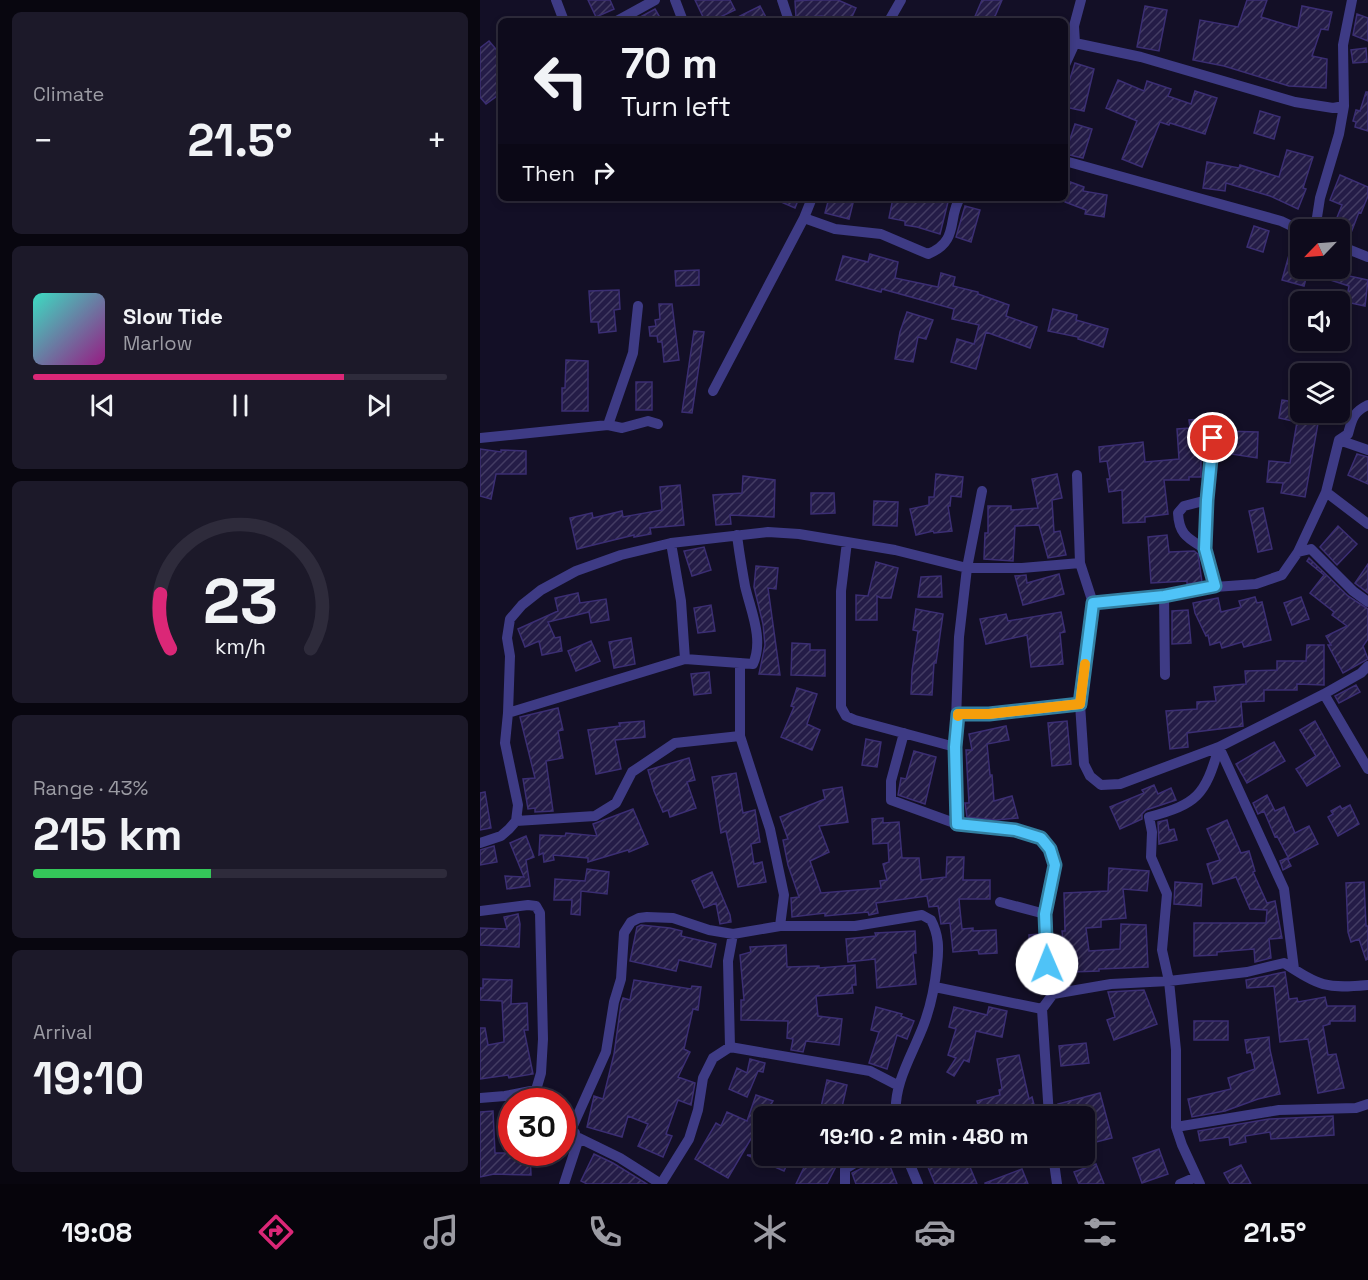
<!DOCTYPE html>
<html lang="en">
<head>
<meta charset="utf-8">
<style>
	body { margin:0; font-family:"Space Grotesk",sans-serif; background:#1c1929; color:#f1f3f6; height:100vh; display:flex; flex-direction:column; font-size:22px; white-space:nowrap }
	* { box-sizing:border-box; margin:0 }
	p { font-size:20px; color:#9b9ba3 }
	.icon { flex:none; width:33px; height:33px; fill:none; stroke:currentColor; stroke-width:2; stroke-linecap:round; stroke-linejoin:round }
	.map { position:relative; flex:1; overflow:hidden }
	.drawer { display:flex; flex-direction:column; gap:12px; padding:12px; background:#08060f; width:480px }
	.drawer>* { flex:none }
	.hud { position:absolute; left:18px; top:18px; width:570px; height:183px; border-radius:9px; box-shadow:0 3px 9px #0003,0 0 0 2px #2e2b3b; background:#0e0b1c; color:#f1f3f6; overflow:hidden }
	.needle { width:39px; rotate:245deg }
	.tools { position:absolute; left:810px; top:219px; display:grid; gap:12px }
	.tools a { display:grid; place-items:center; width:60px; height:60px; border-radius:9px; background:#0e0b1c; box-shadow:0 3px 9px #0003,0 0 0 2px #2e2b3b; font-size:30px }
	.speed { position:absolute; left:18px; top:1088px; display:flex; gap:12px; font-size:30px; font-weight:700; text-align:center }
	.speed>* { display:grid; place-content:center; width:78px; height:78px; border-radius:50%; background:#0e0b1c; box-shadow:0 3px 9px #0003,0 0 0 2px #2e2b3b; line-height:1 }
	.speed .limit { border:9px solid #d22; background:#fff; color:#111 }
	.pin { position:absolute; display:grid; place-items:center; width:51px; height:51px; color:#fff; margin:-26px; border:3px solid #fff; border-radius:50%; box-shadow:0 2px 6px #0007 }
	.me { position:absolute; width:66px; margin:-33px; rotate:359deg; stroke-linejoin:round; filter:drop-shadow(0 0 4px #0008) }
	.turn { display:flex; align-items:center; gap:21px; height:126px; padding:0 24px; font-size:27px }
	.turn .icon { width:78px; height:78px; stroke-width:2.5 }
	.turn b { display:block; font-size:42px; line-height:51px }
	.then { display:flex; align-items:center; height:57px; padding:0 24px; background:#0003; gap:12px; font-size:22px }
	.big { font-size:45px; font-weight:700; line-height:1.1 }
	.drawer .card { flex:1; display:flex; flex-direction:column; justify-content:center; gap:9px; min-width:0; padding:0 21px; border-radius:9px; background:#1c1929 }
	.drawer .dial { align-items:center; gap:0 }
	.dial svg { height:156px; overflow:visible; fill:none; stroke:#2e2b3b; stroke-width:7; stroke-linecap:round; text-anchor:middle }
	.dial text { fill:#f1f3f6; stroke:none }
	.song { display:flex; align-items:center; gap:18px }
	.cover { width:72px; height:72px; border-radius:9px; background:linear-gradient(135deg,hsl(170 70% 55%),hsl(310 70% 35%)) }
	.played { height:6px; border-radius:3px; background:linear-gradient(90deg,#db2777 75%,#2e2b3b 75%) }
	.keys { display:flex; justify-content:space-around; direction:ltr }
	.heat { display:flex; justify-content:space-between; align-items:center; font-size:33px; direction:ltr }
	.charge { height:9px; border-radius:4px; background:linear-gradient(90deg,#34c759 43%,#2e2b3b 0) }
	.trip { position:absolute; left:273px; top:1106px; width:342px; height:60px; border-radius:9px; background:#0e0b1c; box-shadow:0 3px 9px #0003,0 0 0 2px #2e2b3b; font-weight:700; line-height:60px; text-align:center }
	.tab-bar { display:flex; height:96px; justify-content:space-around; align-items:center; background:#06040b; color:#9b9ba3 }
	.tab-bar .icon { width:42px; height:42px }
	.tab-bar .active { color:#db2777 }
	.tab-bar b { font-size:27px; color:#f1f3f6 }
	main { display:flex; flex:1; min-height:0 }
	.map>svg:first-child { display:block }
</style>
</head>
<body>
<main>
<section class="drawer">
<div class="card"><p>Climate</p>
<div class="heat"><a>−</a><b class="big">21.5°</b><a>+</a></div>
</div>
<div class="card">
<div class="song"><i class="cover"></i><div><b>Slow Tide</b><p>Marlow</p></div></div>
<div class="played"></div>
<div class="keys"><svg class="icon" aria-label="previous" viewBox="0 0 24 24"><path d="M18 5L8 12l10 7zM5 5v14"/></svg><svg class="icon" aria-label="pause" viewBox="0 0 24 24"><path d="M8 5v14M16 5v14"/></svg><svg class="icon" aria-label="next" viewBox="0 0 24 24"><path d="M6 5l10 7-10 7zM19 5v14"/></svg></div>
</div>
<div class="card dial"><svg viewBox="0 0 100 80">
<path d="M14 69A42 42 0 1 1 86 69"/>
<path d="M14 69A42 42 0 0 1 9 41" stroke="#db2777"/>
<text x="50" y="56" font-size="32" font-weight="700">23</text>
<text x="50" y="72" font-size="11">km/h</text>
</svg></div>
<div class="card"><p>Range · 43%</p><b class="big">215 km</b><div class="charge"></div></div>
<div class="card"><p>Arrival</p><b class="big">19:10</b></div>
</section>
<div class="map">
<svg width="888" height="1184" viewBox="0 0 888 1184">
	<defs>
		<pattern id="building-hatch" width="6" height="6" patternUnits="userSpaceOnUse" patternTransform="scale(1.5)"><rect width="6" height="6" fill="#241c47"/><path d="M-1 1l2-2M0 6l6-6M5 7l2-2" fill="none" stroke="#433c63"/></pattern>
	</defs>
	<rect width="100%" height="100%" fill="#130f26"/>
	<!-- building -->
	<path fill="url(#building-hatch)" stroke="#3b2e73" stroke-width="1.5" d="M108,0H130L134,9L116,17Z
		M215,0H250L255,10L232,21H225Z
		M330,0H358L376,8L370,21H354L342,16L316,18L315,1Z
		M502,0H522L513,21H493Z
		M767,0H787L781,17L818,28L822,6L852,12L848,30L841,29L832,56L847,59L846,88L809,86L744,66L713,60L720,20L758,27Z
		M280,6L288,21H250Z
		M665,6L687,10L679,51L657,47Z
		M175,9L182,21H153Z
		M877,14L888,18V41L873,35Z
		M9,41L21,55V93L6,104L0,97V48Z
		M886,48L887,62L873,63L871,50Z
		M595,63L614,69L604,111L585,107L587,88Z
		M638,80L664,91L667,81L691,89L688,96L711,104L715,91L737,98L725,134L690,123L689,125L680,122L662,167L642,159L657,121L626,108Z
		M886,92H888V131L875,127L876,122L873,121L876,110L880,111Z
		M780,111L800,117L794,139L774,133Z
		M595,124L612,129L603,158L585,154V144L588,145Z
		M807,150L833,157L823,188L826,189L818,209L790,196L746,183L745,191L723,188L727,162L759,168L760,165L799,177Z
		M860,175L888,187V196L881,213L879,212L869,238L860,234V230H852L862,205L850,200Z
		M585,180L604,187L603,191L627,195L624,217L605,214L606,210L585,202Z
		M292,198H319L315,208Z
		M349,198L373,203L369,219L345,213Z
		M413,198H469L460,234L437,227L425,225V221L409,218Z
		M485,206L500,210L491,242L476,237Z
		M774,226L789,231L783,252L767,247Z
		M390,254L418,262L415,278L458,287L461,273L475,277L473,286L498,292V294L529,305L526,316L557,327L550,348L506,332L496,369L471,362L477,339L494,344L499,325L472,319L474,309L402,289L401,292L356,280L363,256L388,262Z
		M809,255L820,258V268H861L860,274L888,280L885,306L866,302L869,286L841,277L840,279L827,275L824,286L802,280Z
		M219,270V285L196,286L195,271Z
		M139,290L140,309L134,310L136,331L119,333L118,322H111L109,291Z
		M179,304H192L199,360L184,362L182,342H178L177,336H170L169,327L176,326L175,320L180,319Z
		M573,309L597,315L596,320L628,329L623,347L598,339V337L568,331Z
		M427,312L453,320L446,339L438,337L433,362L415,359L420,332Z
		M214,331L224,332L212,413L202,412Z
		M86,360L108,361V411H82V388H85Z
		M156,382H172V410H156Z
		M802,400L820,403V412H840L825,497L801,493L803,483L787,482L789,461L810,463L817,422L799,418Z
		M722,419L724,447H721V477H709V480H684L688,514L665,517V522L643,523L642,490L629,492L627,479H630L627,461L620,462L619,447L663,442L665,462L699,459L697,429L710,428L709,420Z
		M743,431L778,432L777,458L751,454L752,450L742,449Z
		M0,449L21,452V450L46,451V474H16L11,499L0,496Z
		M877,454L888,457V484L868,475Z
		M456,474L483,477L481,497L471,496L470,506H468L472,531L454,533L453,531L436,535L430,509L449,505V497H454Z
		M577,474L582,498L572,500L574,532L580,531L586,555L568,558L559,525L535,526L533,561L504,559L505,533H508V506H531V510L558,508L552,479Z
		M263,476L295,480L294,517L250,515L251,524L236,525L233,495L262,493Z
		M200,485L204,525L170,528L171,534L154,537V535L97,549L90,518L112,513L113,518L142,511L143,517L182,510L180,487Z
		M331,493H354L355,513L331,514Z
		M394,501L418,502L417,526L393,525Z
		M783,508L792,549L778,552L769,511Z
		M858,526L877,544L857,565L840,547Z
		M687,535L689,552L714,551L718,554L722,582L707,584V581L671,583L668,537Z
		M224,547L231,570L212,576L204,551Z
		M829,558L868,596L888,609V639L883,646L888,659L863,673L848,645H851L846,636L867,626L852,615L854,612L830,593L844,575L827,561Z
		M396,562L418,568L411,598H401L397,596V620H376V595L388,596Z
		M888,564V593L875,583Z
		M276,566L298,568L296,589L288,588L300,675L279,674L285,645L283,624L274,587Z
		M579,574L584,594L543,605L535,576L546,575L547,583Z
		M461,576L462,597H438L441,577Z
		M98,593L100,603L126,599L129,620L111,623L109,612L68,622L75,638L80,637L82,651L62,655L59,641L45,647L38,629L78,611L75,598Z
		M775,597L777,603L782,602L791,640L764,647L762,642L742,648L740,642L730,645L728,635L726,636L715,613L713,603L738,598L741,612L761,607L759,601Z
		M821,597L829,619L812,625L804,603Z
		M231,605L235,631L218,633L214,608Z
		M436,609L463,614L456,663H454L452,695L431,694L432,671L438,631L433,630Z
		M708,610L711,643L692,644V611Z
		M581,612L585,632L580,633L583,664L551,667L547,635L506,644L500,619L526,614L528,621Z
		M151,638L155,664L134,668L129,642Z
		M111,641L120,661L96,671L88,651Z
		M312,643L330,644V650H345V676L311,675Z
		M827,645H844V685L817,684V690H784V701L761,702L763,726L707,733L708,747L690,749L686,711L717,709V702L736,701L734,687L766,684L765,671L797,670V661H826Z
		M229,672L231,693L214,695L211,674Z
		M876,685L880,692L859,703L855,696Z
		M317,688L337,694L327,724L340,730L332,750L301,737L314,707L311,706Z
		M78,708L83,730L78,731L83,758L66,761L73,811L55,812V808L48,809L43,779L55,778L40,717Z
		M164,721L165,737L135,740L141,769L116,774L108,730L140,726L139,723Z
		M587,721L591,764L572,766L568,723Z
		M835,721L860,766L827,786L816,769L836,756L820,730Z
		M526,726L529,740L507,744L510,775H512L514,801L532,796L538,818L516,820L487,817L485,803H489L486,750H492L489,734Z
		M386,739L401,742L397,767L382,765Z
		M794,742L805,761L767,783L756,764Z
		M434,751L456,757L445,804L418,795L421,778L426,779Z
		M209,758L215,780L207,782L216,808L190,817L188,810L183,812L174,791L168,770Z
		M256,773L263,813L275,810L280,842L271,844L274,864L282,862L286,882L258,887L246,831L241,833L232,777Z
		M674,785L678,794L691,788L696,800L666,810L662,814V819L640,829L630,807L664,793L662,790Z
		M362,787L368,822L339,826L349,852L330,861L341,893L401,888L400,881L407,880L403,864L409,862L408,843L393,844L392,819L403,818V823L419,822L422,858H439L441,880L466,877L467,857H484L483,880H510V899H479L480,910L482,929L493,928V931L516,930L517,953L499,954L498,950L473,952L470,923L461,924L458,906L449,907L447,896L396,903L398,913L389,915L388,912L345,916V913L312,917L311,898L319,897L308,865L303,840L308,839L300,817L345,799L343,790Z
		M5,792L11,828L0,830V793Z
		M787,795L795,811L804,807L815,833L829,826L838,844L809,859L797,836L795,837L784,811L778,814L773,803Z
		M870,805L879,824L858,836L848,817L853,814L851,811L860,806L862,809Z
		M153,809L168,844L149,852L148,850L108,862V858L73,855L74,860L64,862L63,853L59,855L60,835L85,836L86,833L117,836L113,824Z
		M687,820L689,830L694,829L697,840L679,844L678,822Z
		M747,820L761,853L769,851L775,871L773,872L787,903L795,901L802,938L789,939L791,958L775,962L774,949L737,952V955L714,956V923H786L787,910L770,909L756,877L733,884L727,864L740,860L727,829Z
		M46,836L54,857L46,860L50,886L27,889L25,876L44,877L30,843Z
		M14,846L17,862L0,865V850Z
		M807,858L811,866L803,870L800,861Z
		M629,868L669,871L667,891L643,889L646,918L621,920V927L606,928L609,951L640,949L641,924L666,925L668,967L619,969V971L592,972L590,948L584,949L582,931H585L584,893L628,891Z
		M107,869L129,872L127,894L101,891L100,915L91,914L92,900H74L75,879L105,881Z
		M232,872L250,915L251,922L240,924L236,903L224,908L212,881Z
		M695,882L722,884L721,906L694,904Z
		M884,882L886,926H888V959L886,960L879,939L871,942L868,932L866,883Z
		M38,914L40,924L39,947L0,945V928L27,929L24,917Z
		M161,925L190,928L202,931L201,936L236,944L231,967L199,960L196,971L150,961L157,927Z
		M435,931L436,953H433L436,984L397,988L395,959L368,962L366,939L396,936L395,933Z
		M558,934V953H549V935Z
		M306,945L307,967L339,966V968L375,965L376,985H372L373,993L336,996L338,1016L362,1019L359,1045L326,1041L323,1052L311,1050L313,1039L307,1038L308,1021L261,1020V1000H264L260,955L271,952L270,947Z
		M805,972L809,999L817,998L818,1002L845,997L847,1006H875V1021H850V1024L843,1026L848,1055L856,1054L864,1088L838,1093L828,1039L800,1042L794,986L767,988L766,980Z
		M3,979L32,980L31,1004L47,1003L48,1030H44L53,1074L29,1078L28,1075L0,1079V1028H5L8,1045L24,1042L22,1001L0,1000V988H3Z
		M154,980L211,989L212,986L221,987L218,1010L213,1009L204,1049L210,1052L198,1077L215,1083L211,1105L198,1100L186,1134L192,1136L183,1157L158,1146L168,1124L148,1116L142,1137L107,1127L114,1096L123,1099L134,1054L141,1004L143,998L150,1000Z
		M664,990L677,1024L634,1040L627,1020L635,1017L628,992Z
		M396,1007L422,1014L421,1016L434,1021L427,1039L417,1035L407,1069L389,1063L399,1032L391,1030Z
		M474,1007L507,1015L509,1007L527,1011L522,1037L496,1031L489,1062L484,1060L474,1076L467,1072L476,1058L468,1055L476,1029L469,1027Z
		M714,1021H748V1040H714Z
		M789,1037L790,1050L800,1094L778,1099L745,1111L712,1117L708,1099L751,1089L748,1078L775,1069L771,1052L767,1053L765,1040Z
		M606,1043L609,1063L581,1066L579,1046Z
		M539,1055L549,1099L552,1097L557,1116H501L497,1101L520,1095L519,1090L522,1089L517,1059Z
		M270,1059L285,1063L283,1072L278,1071L267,1097L249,1089L257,1068L267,1073Z
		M347,1080L367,1085L360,1116H339Z
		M620,1093L632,1138L604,1145V1116H581L578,1104Z
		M276,1095L293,1101L248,1178L215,1159L236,1123L241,1126L247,1112L267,1121Z
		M13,1111L15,1153H50L51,1175L14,1174L0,1177V1112Z
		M853,1116L854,1135L791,1139L790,1132L765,1136L766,1142L750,1145L749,1137L720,1141L718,1131L789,1119Z
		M679,1149L688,1174L662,1183L653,1158Z
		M114,1154L133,1163L167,1184H107L101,1181Z
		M267,1155H311L304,1171Z
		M330,1155H362L347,1184H316Z
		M443,1155H485L497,1184H455Z
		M406,1156L417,1184H376L372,1173Z
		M616,1164L624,1184H599L594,1172Z
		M761,1165L771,1184H750L744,1173Z
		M542,1169L548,1184H505V1183Z"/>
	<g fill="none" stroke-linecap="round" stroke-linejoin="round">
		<!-- street -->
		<path stroke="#3e3b85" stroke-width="10" d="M76,0L84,21
			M195,0L203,21
			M302,0L309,21
			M137,21L175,0
			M409,21L421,0
			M595,43L661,57L815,102L853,108L864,106
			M585,65L595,43L594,26L601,0
			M585,161L801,221L820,230
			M332,198L324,218L355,229L401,234L448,254C480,241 467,218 480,198
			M835,230L840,198L859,134L864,106L863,45L872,0
			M860,246L888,257
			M233,391L324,218
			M128,425L142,428L168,421L178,424
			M0,438L128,425L153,353L158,306
			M733,438L727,500L725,549L735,587
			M859,440L868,434C872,419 873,412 888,405
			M597,475L600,563L613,603L600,704L604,764L610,776L621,785L640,784L739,747L844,694L881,673L888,666
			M846,492L888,524
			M367,542L361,591V707L366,716L375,720L475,747
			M191,543L201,601L205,659
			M725,549C708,538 699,535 698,513L704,506L727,500
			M818,552L831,549L873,591L888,602
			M684,596L685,675
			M613,603L684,596L735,587L776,584L802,575L818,552L846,492L859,440L888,450
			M260,663V736L290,829L304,895L300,926
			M844,694L888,769
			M28,713L205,659L273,664C284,639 271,612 265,586C262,569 259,552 257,535
			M478,714H509L600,704
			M424,733L411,781V800L477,824L535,830L561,838L570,849L575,865L565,914L567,964L573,994
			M739,747L804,889L814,969
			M36,821L115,816L136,803L152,772L195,743L260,736
			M477,824L475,747L479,637L487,568L502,491
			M0,843L21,836L29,829L36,821L38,805L25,743L28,713L30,656L27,638L30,619L42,605L61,590L96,571L141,555L191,543L288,532L319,534L415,550L487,568H542L600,563
			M520,902L565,914
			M0,911L48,905L56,906L60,913L63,1039L61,1073L56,1090
			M455,987L562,1009
			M250,1047L248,961L253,934
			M0,1098L25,1096L56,1090L67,1101
			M569,1116L562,1009L573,994L631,984L689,981L767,972L804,963C840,986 845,989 888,985
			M82,1119L95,1133
			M696,1127L799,1110L876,1108L888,1104
			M91,1130L126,1052L134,1002L141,979L144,933L151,922L159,918L167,917L193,918L229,930L253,934L300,926H375L442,915L451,920C459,935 459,949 457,965C455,985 451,1005 444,1024C433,1054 413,1083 416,1116
			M426,1155L438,1184
			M573,1155L577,1184
			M84,1184L99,1138L140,1158L181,1184
			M181,1184L209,1139L218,1110L223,1078L233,1058L250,1047L390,1071L419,1086
			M365,1184V1169L388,1155
			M700,1184L716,1177
			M720,1184L702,1145L696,1127V1050L689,981L682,950L687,894L671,857L672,832L669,817C717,804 725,796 739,747"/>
	</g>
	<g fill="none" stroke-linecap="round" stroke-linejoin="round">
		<!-- route casing -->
		<g stroke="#337fa1" stroke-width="15">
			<path id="route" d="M567,964L565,914L575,865L570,849L561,838L535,830L477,824L475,747L478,714H509L600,704L613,603L684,596L735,586L725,549L727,500L733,438"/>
		</g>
		<!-- route -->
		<use href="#route" stroke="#4fc3f7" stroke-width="10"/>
		<!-- slow -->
		<path stroke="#f59e0b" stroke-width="10" d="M478,716V714H509L600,704L605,664"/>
	</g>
</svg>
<div class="tools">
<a><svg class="needle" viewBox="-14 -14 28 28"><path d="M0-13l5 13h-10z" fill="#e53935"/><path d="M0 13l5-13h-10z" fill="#9b9ba3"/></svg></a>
<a><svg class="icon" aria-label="sound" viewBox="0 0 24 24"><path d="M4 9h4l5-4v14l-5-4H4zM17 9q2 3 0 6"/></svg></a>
<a><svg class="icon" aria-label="layers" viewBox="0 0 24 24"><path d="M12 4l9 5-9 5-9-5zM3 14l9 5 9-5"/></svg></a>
</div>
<div class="speed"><div class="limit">30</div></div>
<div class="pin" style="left:733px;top:438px;background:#d93025"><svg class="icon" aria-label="arrive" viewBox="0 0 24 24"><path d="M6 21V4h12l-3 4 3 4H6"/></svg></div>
<svg class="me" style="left:567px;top:964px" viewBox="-20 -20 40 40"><circle r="19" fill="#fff"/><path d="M0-13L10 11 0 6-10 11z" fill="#4fc3f7"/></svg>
<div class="trip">19:10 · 2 min · 480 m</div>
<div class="hud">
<div class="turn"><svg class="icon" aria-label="left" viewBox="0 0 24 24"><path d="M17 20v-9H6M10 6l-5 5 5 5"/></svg><div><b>70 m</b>Turn left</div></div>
<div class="then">Then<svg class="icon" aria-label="right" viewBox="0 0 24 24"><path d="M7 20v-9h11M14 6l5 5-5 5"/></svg></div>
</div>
</div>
</main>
<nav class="tab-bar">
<b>19:08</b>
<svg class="icon active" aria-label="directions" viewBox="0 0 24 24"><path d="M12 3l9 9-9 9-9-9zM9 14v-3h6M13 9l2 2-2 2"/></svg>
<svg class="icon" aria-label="music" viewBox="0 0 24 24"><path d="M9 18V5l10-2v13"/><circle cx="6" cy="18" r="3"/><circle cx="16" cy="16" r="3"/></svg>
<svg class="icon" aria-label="phone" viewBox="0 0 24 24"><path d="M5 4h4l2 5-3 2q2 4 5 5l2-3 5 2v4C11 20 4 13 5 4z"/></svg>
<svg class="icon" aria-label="climate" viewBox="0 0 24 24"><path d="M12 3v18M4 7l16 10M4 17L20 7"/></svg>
<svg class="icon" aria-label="car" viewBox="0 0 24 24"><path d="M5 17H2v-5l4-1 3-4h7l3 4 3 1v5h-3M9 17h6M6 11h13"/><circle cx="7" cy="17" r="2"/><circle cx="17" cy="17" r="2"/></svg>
<svg class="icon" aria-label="filters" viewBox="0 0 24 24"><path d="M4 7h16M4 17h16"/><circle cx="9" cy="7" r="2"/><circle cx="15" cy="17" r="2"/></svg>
<b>21.5°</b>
</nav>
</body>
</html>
